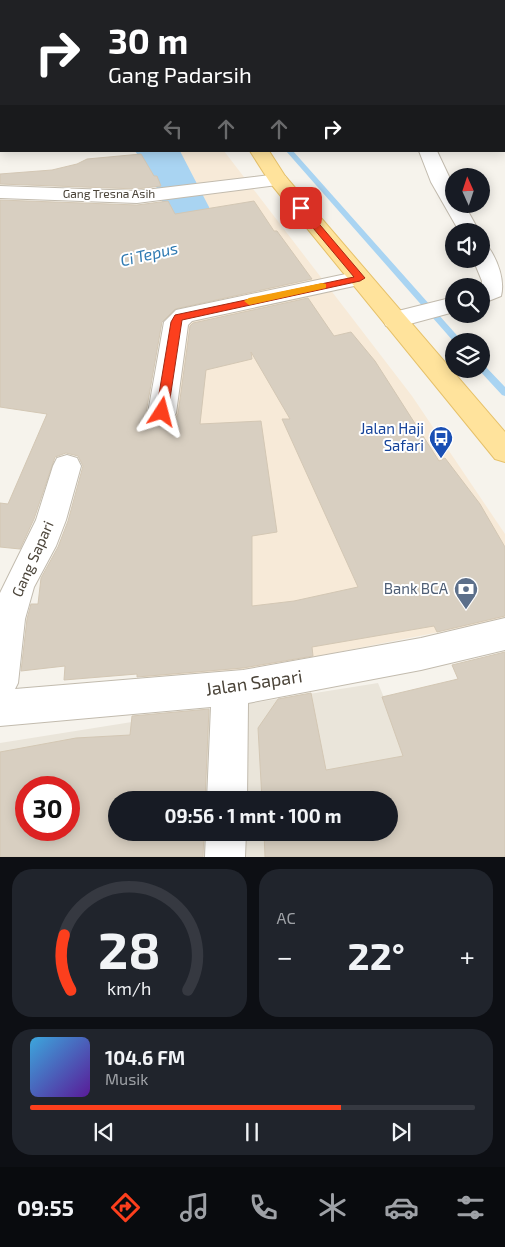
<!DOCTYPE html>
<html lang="id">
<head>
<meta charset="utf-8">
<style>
	body { margin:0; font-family:"Exo 2",sans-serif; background:#20242c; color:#f1f3f6; height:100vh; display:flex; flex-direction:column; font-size:19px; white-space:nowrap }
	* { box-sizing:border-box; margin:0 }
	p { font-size:16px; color:#9ea1a6 }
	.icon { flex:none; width:28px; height:28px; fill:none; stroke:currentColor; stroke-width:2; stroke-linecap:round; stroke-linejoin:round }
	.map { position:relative; height:857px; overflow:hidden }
	.sheet { display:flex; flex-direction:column; gap:12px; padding:12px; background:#0d0f14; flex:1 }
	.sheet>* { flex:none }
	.guide { position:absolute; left:0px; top:0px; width:505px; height:152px; box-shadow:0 2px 12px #0003; background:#202124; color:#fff; overflow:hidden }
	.needle { width:32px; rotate:357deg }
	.buttons { position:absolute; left:445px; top:168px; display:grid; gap:10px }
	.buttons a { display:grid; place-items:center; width:45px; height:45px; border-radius:50%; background:#171b24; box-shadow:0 2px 12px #0003; font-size:25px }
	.speed { position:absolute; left:15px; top:776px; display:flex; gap:10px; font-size:25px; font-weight:700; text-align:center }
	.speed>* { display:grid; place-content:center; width:65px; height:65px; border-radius:50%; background:#171b24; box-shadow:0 2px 12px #0003; line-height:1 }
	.speed .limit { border:8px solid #d22; background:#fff; color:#111 }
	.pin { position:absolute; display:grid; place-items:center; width:42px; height:42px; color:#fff; margin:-21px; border-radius:10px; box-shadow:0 2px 8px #0006 }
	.me { position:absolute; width:55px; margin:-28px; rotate:9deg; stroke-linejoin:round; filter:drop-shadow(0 0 4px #0008) }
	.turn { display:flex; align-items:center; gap:18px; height:105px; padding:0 25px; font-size:22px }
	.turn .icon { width:65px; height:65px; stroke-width:2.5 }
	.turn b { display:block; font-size:35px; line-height:42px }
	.lanes { display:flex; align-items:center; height:48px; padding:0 25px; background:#0003; justify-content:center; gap:25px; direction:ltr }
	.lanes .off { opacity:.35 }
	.big { font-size:38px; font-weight:700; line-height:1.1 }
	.sheet .widget { flex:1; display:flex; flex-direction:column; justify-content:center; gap:8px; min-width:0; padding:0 18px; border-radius:20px; background:#20242c }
	.sheet .dial { align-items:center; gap:0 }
	.dial svg { height:130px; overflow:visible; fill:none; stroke:#363941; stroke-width:7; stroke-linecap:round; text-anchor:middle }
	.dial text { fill:#f1f3f6; stroke:none }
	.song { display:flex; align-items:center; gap:15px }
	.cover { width:60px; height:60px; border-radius:8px; background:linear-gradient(135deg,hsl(200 70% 55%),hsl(270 70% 35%)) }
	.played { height:5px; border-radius:2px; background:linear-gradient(90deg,#fc3f1d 70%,#363941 70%) }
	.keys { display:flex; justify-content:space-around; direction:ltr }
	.heat { display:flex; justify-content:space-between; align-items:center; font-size:28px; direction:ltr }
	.sheet .tiles { flex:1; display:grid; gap:12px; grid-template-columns:1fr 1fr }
	.widget:last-child { grid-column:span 2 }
	.trip { position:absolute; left:108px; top:791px; width:290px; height:50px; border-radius:25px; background:#171b24; box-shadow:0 2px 12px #0003; font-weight:700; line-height:50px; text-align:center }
	.tabs { display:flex; height:80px; justify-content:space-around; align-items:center; background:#090b0e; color:#9ea1a6 }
	.tabs .icon { width:35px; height:35px }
	.tabs .current { color:#fc3f1d }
	.tabs b { font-size:22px; color:#f1f3f6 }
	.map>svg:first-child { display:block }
</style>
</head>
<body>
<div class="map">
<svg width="505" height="857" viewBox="0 0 505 857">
	<rect width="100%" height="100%" fill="#f6f3ec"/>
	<!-- residential -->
	<path fill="#eae5da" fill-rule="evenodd" d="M378,683L426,801L490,857H0V743ZM26,788H69V830H26ZM116,800H389V832H116Z"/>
	<!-- commercial -->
	<path fill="#f7ead8" d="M165,151H224L412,396L505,534V619L142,691L175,421L184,318L68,315L222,253Z"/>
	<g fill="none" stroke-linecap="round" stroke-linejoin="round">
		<!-- stream -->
		<path fill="#a9d4f2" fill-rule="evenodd" d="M504,75H505V79H504Z
			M286,151H293L462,341L454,342Z
			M481,364L484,365L505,387V396L502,395L478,369H481Z"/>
		<!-- river -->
		<path fill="#a9d4f2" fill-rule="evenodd" d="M135,151H180L209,207L217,242L210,252L192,260L128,274L20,356L0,362V316L92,252L132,241L169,235C168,205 152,175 135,151Z"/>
	</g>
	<!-- building -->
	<path fill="#d8cfc1" stroke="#d3c7b4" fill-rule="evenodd" d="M141,154L154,176H157L161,186L137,189L0,184V174L52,170L77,164L87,159Z
		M0,200L137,205L168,201L175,214L254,201L274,231H277L312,279L175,309L162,322L146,413L150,421L163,425L173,422L178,414L190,326L193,323L308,298L334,336L351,332L375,361L439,461L445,458L480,504L505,547V616L437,632L434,626L312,647L313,656L243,668L137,677V674L64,680L65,666L21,671L27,619L31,604H38L41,578L58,547L68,521L83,466L78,456L66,453L55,457L34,519L20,549L0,547V503L8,504L47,414L0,407ZM251,352L290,419H282L358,587L294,601L252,606V536L277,532L261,421L200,424L206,370L252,359Z
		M505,652V857H265L264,832H389V800H262L258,728L278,699L311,693L326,770L403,756L382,697L458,679L452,665Z
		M209,709L205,800H116V832H204L203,857H0V752L76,738L130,735L132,716ZM26,788H69V830H26Z"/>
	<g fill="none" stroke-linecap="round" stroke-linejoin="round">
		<!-- street casing -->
		<g stroke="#c2bbae" stroke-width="2">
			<path id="street" d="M487,0H501V1H487Z
				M504,17H505V28H504Z
				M419,151H437L454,187V204H464L479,231H459L431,182Z
				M278,174L285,176L288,180L285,184L137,203L0,198V186L137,191Z
				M481,246L489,248C498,261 505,281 501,296L481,304L482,281L473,259H481Z
				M360,271L368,273L371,278L368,283L192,321L188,325L176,413L172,420L162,423L152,420L148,413L164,322L176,310Z
				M454,297V312L395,328L386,326L383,320L386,314Z
				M67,455L77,458L81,466L66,520L56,546L34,587L25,619L18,683L15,689L243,670L421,638L505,618V650L421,670L248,703L247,800H207L211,707L0,726V593L36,520L53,466L57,458Z
				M206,832H246L245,857H205Z"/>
		</g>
		<!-- secondary casing -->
		<g stroke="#d6c79b" stroke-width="2">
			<path id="secondary" d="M0,59H1V69H0Z
				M504,65H505V75H504Z"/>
		</g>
		<!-- primary casing -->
		<g stroke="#e6c16a" stroke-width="2">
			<path id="primary" d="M176,0H190V1H176Z
				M250,151H269L285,176L505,432V462L495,459L271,184Z"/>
		</g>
		<!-- street -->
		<use href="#street" fill="#fff" fill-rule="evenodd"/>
		<!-- secondary -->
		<use href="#secondary" fill="#fff3cd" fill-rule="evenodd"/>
		<!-- primary -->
		<use href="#primary" fill="#ffe39c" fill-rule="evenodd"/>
	</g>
	<!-- route -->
	<path fill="#fc3f1d" stroke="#a42913" d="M298,206H304L365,278L360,281L182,320L168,412L166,415H158L156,412L171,322L175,315L354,277L298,210Z"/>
	<!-- slow -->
	<path fill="#f59e0b" d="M322,283L326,284V288L249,305L244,301L249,298Z"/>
	<!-- icons -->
	<defs>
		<g id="bus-pin" transform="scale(1.25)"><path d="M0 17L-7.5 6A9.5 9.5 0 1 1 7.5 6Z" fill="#1a4fb4" stroke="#fff"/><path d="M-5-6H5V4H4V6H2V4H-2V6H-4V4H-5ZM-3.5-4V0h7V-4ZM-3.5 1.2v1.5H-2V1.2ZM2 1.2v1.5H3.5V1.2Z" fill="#fff"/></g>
		<g id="bank-pin" transform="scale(1.25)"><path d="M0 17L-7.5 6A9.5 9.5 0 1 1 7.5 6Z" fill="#5c6f8a" stroke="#fff"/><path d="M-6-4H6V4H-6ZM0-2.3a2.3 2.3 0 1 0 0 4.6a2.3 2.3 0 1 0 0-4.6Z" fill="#fff"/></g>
	</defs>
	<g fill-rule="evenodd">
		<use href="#bus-pin" x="441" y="438"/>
		<use href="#bank-pin" x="466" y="589"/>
	</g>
	<g text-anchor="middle" stroke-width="4" stroke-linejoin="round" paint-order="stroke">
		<!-- far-street labels -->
		<g font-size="12" fill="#4b4439" stroke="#fff">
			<text x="109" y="198">Gang Tresna Asih</text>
		</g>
		<!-- transit labels -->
		<g font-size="15" fill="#164399" stroke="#fff" text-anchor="end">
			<text x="424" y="434">Jalan Haji<tspan x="424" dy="17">Safari</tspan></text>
		</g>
		<!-- street labels -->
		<g font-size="15" fill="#4b4439" stroke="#fff">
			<text transform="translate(33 559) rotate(-66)" y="5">Gang Sapari</text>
		</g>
		<!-- service labels -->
		<g font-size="15" fill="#4e5e75" stroke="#fff" text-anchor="end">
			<text x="448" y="594">Bank BCA</text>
		</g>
		<!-- water labels -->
		<g font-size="16" font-style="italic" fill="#2e7ab2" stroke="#fff">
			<text transform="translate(149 254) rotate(-13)" y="6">Ci Tepus</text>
		</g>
		<!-- near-street labels -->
		<g font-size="18" fill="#4b4439" stroke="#fff">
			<text transform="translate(254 683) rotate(-8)" y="6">Jalan Sapari</text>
		</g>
	</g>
</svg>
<div class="buttons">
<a><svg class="needle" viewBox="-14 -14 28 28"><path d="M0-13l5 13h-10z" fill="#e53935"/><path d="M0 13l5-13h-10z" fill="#9ea1a6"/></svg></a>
<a><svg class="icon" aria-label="sound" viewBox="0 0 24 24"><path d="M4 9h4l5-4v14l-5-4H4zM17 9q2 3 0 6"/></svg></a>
<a><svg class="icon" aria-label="search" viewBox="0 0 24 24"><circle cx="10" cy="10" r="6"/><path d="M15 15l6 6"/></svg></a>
<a><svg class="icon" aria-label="layers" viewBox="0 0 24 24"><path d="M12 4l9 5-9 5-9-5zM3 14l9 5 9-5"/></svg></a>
</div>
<div class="speed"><div class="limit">30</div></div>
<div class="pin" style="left:301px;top:208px;background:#d93025"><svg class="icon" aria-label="arrive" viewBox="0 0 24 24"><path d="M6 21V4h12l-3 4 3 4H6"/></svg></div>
<svg class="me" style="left:162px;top:412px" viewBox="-20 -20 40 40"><path d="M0-17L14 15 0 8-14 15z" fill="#fc3f1d" stroke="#fff" stroke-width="4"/></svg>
<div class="trip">09:56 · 1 mnt · 100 m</div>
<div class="guide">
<div class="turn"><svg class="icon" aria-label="right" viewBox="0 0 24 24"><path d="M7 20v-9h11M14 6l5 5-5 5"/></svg><div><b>30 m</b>Gang Padarsih</div></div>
<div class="lanes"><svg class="icon off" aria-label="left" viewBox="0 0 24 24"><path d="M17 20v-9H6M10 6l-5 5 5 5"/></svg><svg class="icon off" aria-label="ahead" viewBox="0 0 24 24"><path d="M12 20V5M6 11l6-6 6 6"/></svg><svg class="icon off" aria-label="ahead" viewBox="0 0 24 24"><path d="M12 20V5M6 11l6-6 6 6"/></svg><svg class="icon" aria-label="right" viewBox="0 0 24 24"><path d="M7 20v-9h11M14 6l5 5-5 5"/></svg></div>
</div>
</div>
<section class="sheet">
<div class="tiles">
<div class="widget dial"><svg viewBox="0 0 100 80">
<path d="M14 69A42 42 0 1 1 86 69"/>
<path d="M14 69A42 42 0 0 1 10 35" stroke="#fc3f1d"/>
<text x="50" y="56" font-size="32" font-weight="700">28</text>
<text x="50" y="72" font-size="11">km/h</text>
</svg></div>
<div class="widget"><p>AC</p>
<div class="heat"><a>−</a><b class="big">22°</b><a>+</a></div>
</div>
<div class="widget">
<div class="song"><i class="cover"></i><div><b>104.6 FM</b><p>Musik</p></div></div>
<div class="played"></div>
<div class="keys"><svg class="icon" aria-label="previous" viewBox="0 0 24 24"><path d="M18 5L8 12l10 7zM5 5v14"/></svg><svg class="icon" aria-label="pause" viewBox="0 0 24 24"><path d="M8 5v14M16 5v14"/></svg><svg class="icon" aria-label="next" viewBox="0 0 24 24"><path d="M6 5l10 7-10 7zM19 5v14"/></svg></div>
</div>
</div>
</section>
<nav class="tabs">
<b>09:55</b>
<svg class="icon current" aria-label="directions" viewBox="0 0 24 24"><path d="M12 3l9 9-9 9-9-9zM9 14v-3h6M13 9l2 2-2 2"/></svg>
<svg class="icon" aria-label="music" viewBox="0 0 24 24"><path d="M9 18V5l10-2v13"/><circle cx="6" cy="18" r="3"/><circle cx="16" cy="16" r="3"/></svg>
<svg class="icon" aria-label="phone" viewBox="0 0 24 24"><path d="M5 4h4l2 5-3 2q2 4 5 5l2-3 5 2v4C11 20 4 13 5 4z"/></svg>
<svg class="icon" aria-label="climate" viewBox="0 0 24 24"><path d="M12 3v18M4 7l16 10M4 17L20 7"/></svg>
<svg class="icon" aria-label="car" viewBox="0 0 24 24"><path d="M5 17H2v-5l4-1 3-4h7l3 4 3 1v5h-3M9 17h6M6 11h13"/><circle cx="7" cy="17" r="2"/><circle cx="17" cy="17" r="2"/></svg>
<svg class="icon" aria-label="filters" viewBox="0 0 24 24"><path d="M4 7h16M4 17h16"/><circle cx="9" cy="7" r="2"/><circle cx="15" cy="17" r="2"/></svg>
</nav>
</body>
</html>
